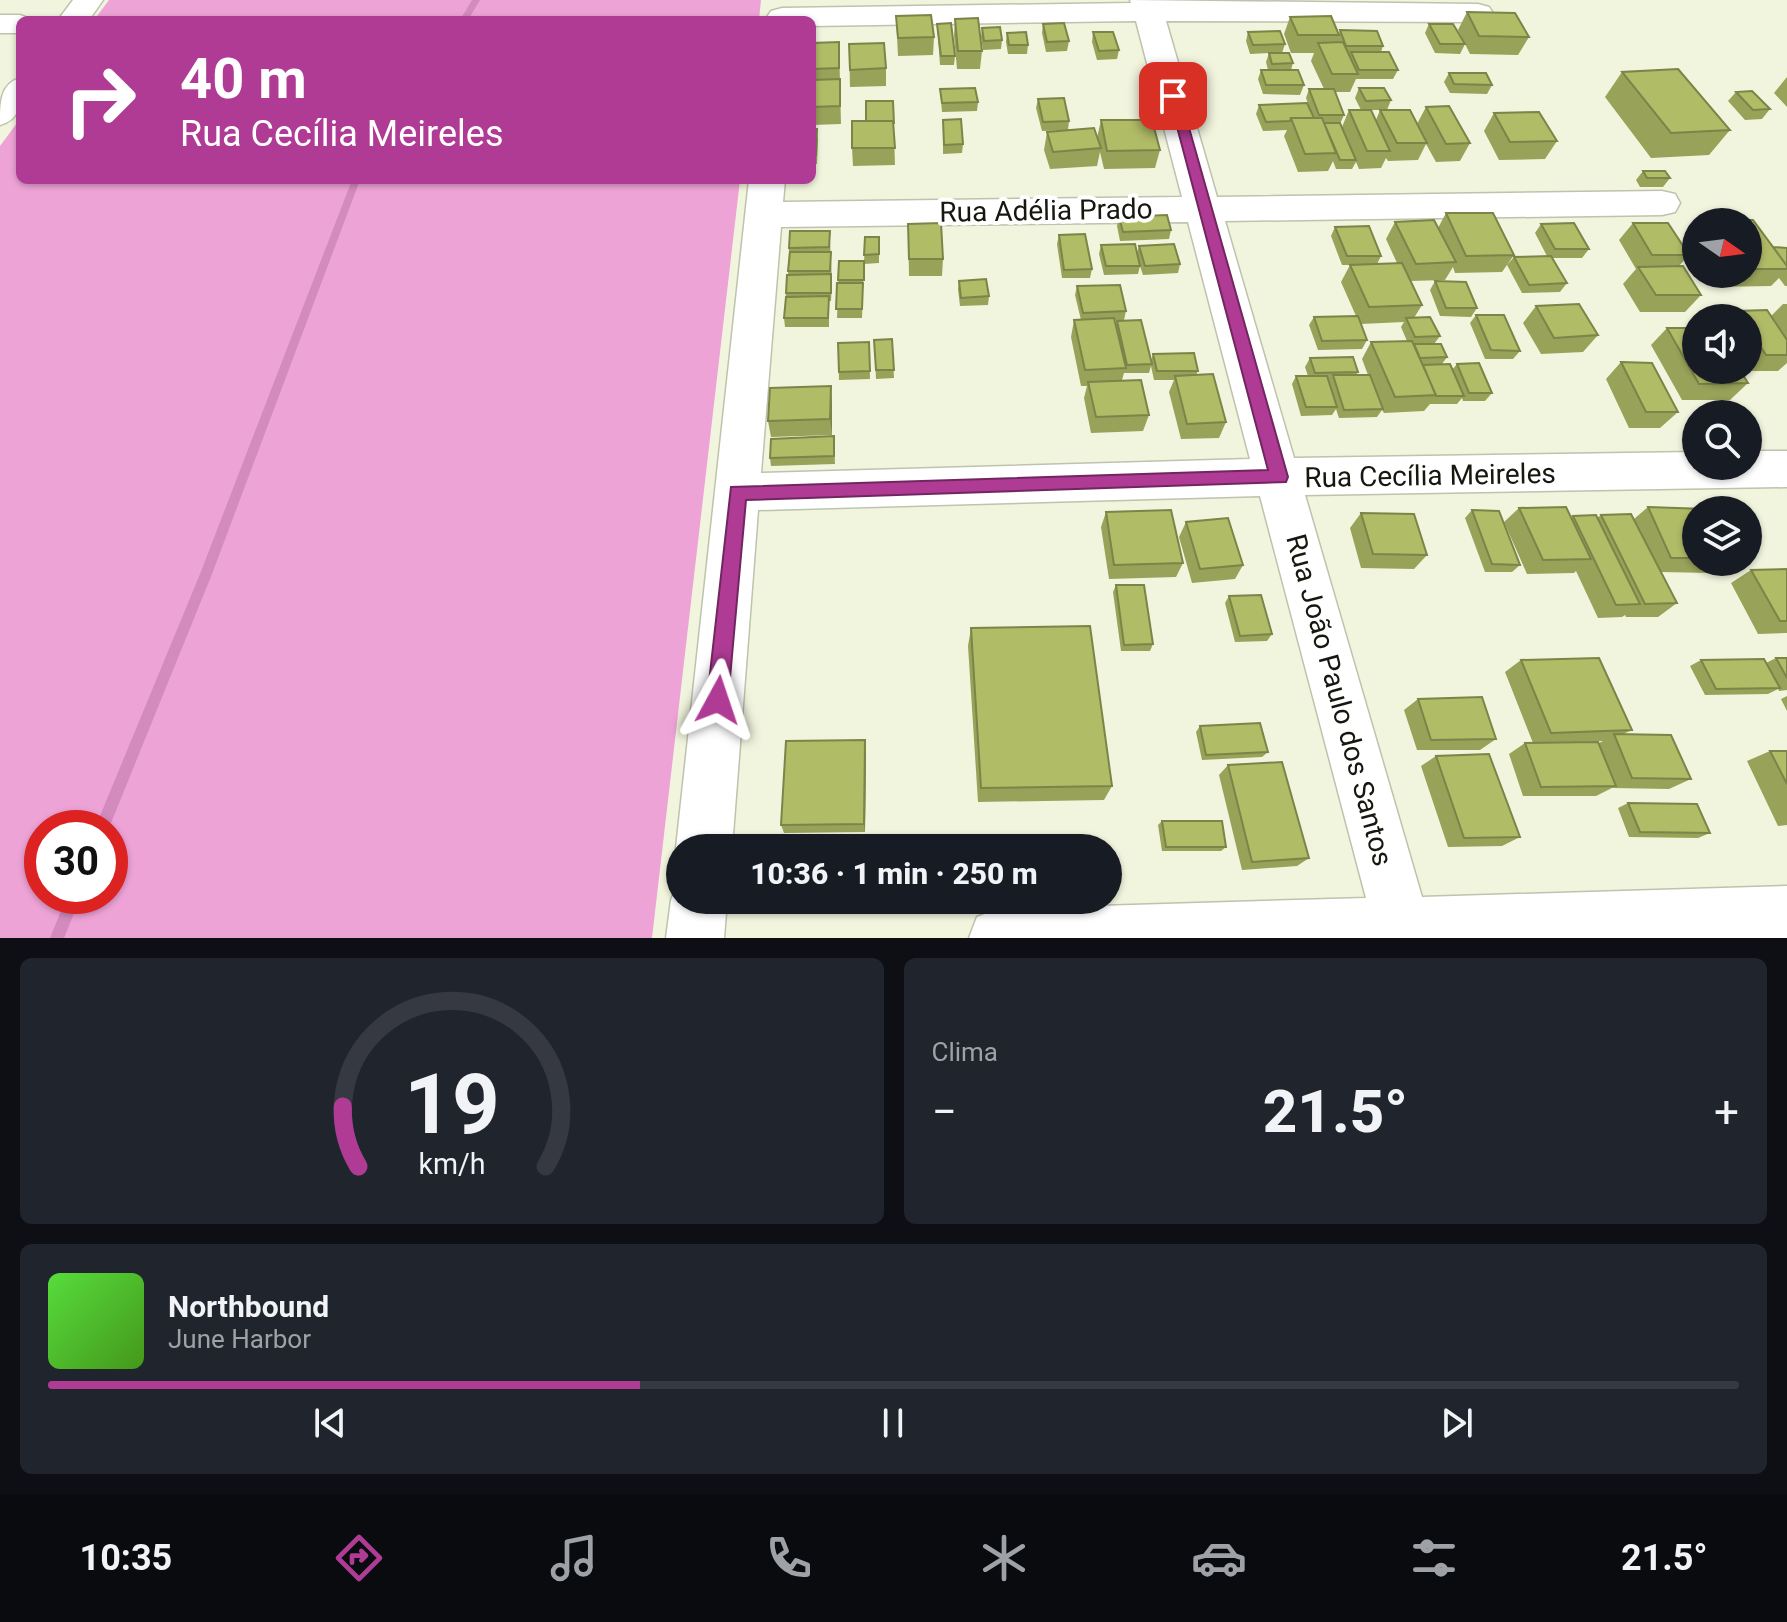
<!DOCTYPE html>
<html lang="pt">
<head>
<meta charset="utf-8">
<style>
	body { margin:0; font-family:Roboto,sans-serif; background:#20242c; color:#f1f3f6; height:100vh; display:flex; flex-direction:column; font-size:30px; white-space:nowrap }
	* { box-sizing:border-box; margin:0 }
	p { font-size:26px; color:#9ea1a6 }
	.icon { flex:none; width:44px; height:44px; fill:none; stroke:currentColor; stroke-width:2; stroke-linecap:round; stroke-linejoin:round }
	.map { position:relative; height:938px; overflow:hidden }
	.sheet { display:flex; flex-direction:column; gap:20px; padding:20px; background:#0d0f14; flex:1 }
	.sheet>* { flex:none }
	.banner { position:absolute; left:16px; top:16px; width:800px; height:168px; border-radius:12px; box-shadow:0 2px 6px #0004; background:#af3b94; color:#fff; overflow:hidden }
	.needle { width:52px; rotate:104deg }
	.controls { position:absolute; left:1682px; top:208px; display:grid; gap:16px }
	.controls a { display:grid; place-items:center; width:80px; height:80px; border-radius:50%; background:#171b24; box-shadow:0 2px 6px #0004; font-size:40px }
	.speed { position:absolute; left:24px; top:810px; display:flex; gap:16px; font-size:40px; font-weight:700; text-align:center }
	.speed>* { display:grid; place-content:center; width:104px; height:104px; border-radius:50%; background:#171b24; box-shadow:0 2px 6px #0004; line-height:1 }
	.speed .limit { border:12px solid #d22; background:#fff; color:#111 }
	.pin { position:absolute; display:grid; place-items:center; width:68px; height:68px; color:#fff; margin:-34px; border-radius:16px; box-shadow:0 4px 12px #0006 }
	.me { position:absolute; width:88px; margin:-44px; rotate:5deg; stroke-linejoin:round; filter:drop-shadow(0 0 6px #0008) }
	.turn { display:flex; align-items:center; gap:28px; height:168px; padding:0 32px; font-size:36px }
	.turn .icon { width:104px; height:104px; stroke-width:2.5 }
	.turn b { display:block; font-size:56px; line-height:68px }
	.big { font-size:60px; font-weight:800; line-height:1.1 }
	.sheet .widget { flex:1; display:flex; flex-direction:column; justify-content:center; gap:12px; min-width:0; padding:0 28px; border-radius:12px; background:#20242c }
	.sheet .dial { align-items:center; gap:0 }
	.dial svg { height:208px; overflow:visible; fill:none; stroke:#363941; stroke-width:7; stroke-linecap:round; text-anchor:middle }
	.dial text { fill:#f1f3f6; stroke:none }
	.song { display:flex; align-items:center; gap:24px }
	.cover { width:96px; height:96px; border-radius:12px; background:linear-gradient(135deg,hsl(110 70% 55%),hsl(100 70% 35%)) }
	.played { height:8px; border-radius:4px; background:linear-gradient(90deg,#af3b94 35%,#363941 35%) }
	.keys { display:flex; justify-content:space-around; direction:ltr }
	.heat { display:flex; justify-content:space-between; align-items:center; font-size:44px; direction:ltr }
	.sheet .tiles { flex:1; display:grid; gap:20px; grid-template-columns:1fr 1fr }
	.widget:last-child { grid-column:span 2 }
	.trip { position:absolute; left:666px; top:834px; width:456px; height:80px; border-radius:40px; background:#171b24; box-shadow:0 2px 6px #0004; font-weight:800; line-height:80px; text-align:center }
	.tabs { display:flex; height:128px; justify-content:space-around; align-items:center; background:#090b0e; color:#9ea1a6 }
	.tabs .icon { width:56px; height:56px }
	.tabs .on { color:#af3b94 }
	.tabs b { font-size:36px; color:#f1f3f6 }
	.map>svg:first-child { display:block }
</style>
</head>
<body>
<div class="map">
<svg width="1787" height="938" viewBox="0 0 1787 938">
	<rect width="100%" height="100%" fill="#f1f5de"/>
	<!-- forest -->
	<path fill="#eea3d7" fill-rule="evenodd" d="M109,0H761L759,20H94Z
		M20,119V180H740L652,938H0V146ZM42,828H110V896H42Z"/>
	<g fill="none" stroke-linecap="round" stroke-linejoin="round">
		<!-- stream -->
		<path fill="#d38abd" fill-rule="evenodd" d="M472,0H480L468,20H460Z
			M352,180H360L212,574L109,828H95L200,574Z
			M67,896H81L64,938H50Z"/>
		<!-- minor casing -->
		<g stroke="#bfc2ad" stroke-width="3">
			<path id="minor" d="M73,0H103L89,20H58Z
				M1130,0L1478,4L1489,7L1493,13L1489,19L1478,22L1166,21L1217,197L1662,191L1675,194L1680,203L1675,212L1662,215L1225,221L1294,458L1696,452V466H1748V451H1787V487L1305,495L1422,897L1787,886V938H969L977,917L998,909L1366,898L1260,496L758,510L732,848H680V857L676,848L749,180H785L783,202L1182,197L1136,21L812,26V20H769L767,17L771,11L782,8L1131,3ZM1188,222L1250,459L761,473L781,227Z
				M0,15H20L33,20H20V33H0Z
				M20,78C20,99 24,118 0,125C0,103 0,84 20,78Z
				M679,880L680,900H727L724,938H666L671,900Z"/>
		</g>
		<!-- minor -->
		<use href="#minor" fill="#fff" fill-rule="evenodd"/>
	</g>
	<!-- wall -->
	<path fill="#98a259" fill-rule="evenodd" d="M1467,12L1529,37L1518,55L1470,54L1458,30Z
		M896,16L934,37L933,55L898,56Z
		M1290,17L1339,34L1340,30L1383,46L1381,52L1398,70L1393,79H1356L1350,92H1335L1344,115L1340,124L1342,127L1349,110H1361L1355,98L1359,88L1391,100L1387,110H1371L1376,120L1380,110L1417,124L1426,107L1470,143L1460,161L1436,162L1426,144L1418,160L1388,161L1386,158L1381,168L1359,169L1356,162L1352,169H1336L1333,161L1328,171L1298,172L1284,136L1287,130L1263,131L1256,114L1259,105L1310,109L1306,98L1309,89H1324L1311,61L1314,53H1291L1284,34Z
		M955,19L982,51L980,69H957L954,36Z
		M937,24L955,56L954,65H940Z
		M1043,24L1069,41L1067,51L1046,52L1042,33Z
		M1429,24L1465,44L1460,54L1435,53L1425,33Z
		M982,28L1002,40L1001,49L983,50L981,37Z
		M1093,32L1119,50L1117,59L1097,60L1092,42Z
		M1248,32L1285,44L1282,53L1293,63L1291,70L1304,85L1300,95L1263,94L1258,79L1261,70H1268L1266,62L1269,53L1250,54L1246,41Z
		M1007,33L1028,45L1027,54H1008L1006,42Z
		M839,42L841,124L812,125V43Z
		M849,44L886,68V86L850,87Z
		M1622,72L1730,130L1709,155L1651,158L1605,97Z
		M1449,73L1492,85L1487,94L1450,93L1444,82Z
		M1787,77V107L1774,93Z
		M940,89L978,102L977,111L942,112Z
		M1736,92L1770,109L1762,119L1745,120L1728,101Z
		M1038,99L1069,121L1068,130L1042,131L1036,108Z
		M893,101L895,165L853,166L852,148L866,121Z
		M1494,113L1557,141L1545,159L1499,160L1484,131Z
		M943,120L963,144L962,153L943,154Z
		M1101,120L1160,150L1155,168L1104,169L1100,152L1097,166L1050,169L1044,150L1047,132L1097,138Z
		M812,129L818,138L817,164H812Z
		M1643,171L1670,178L1663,187H1640L1636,180Z
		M1446,213L1514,255L1502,272L1455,273L1453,267L1445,280L1410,281L1422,305L1414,318L1440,336L1434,344L1447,357L1442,364L1452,370L1457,364L1492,393L1485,401H1463L1462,398L1457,404H1430L1424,411L1384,413L1382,410L1377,417L1339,418L1336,409L1332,415L1301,416L1292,384L1296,376H1308L1305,367L1310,358L1358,372L1356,375H1368L1362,359L1371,342L1407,341L1401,327L1404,322L1361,324L1367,340L1362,349L1318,350L1309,325L1314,317L1356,316L1341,282L1350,265H1342L1331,236L1335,227L1381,256L1377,264L1397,263L1386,239L1395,222L1438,228Z
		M1119,217L1171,230L1169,239L1120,241L1117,226Z
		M1698,220H1753L1773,247L1787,248V286H1785L1779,278L1771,286L1716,287L1707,274H1748V222H1697Z
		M1633,223L1689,255L1679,266L1701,295L1685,312H1640L1623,284L1636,269L1619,240Z
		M1696,223V257L1683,238Z
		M908,224L943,259L942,276H909Z
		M1541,224L1589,249L1582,258H1552L1567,283L1560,292L1522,293L1507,265L1514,257L1547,256L1535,233Z
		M1059,235L1092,269L1090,278H1062L1057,244Z
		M865,237H879V263L864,264Z
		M830,240L832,283L831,301H829V327H785L784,318L786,293L788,275L789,248Z
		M1101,245L1137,253L1139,246L1180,264L1178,273L1143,275L1140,266L1138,274L1104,275L1099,254Z
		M839,261H864L862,318H837Z
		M959,281L989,296L988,305L960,306L958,289Z
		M1435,281L1477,308L1471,317L1440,316L1430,290Z
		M1077,286L1126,311L1124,320H1114L1116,325L1117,321L1151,361L1153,354L1198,371L1196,375L1226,422L1219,438L1181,439L1169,392L1174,380H1154L1151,366L1149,373H1124L1122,380L1149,415L1143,431L1091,433L1084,398L1087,386H1081L1071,337L1074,320H1081L1075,295Z
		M1783,304H1787V363L1778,371H1748V318H1730L1737,311L1771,316Z
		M1536,306L1598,335L1583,352L1541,354L1523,323Z
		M1476,315L1520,351L1513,359H1485L1470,323Z
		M1667,328L1748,383L1730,400H1682L1651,345Z
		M892,339L894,378L876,379L874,340Z
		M869,342L870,379L839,380L838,343Z
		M1621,362L1678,412L1660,428H1629L1606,379Z
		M831,386L832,435L771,437L768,421Z
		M834,436L835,464L771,466L770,458Z
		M1648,507L1696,510V562H1726L1710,573L1661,572L1677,603L1658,617H1626L1625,615L1622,617L1598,618L1576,571L1574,573L1527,574L1504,522L1519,508L1571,517L1573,516L1597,518L1601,515L1634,519Z
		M1472,510L1520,565L1512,572H1485L1465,518Z
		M1106,512L1183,563L1176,577L1109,579L1101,527Z
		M1361,513L1427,555L1414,569L1361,568L1350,528Z
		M1186,522L1243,565L1235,579L1192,583L1179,537Z
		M1787,569V633L1758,634L1731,583L1751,570Z
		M1116,585L1153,644L1150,651H1121L1113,592Z
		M1229,596L1272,634L1267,641L1235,642L1225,603Z
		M971,628L1112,786L1104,800L978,802L968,646Z
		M1776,658H1787V690L1779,691L1778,689L1768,694L1705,695L1690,666L1701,660L1766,663Z
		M1521,660L1632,730L1623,734L1691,779L1669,789L1612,788L1596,796H1523L1509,754L1525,743H1533L1505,672ZM1603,741L1599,743H1560Z
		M1787,696V711L1781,699Z
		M1418,699L1496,739L1480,750H1417L1404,710Z
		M1200,726L1268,752L1262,757L1202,760L1196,732Z
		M866,750L865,832L784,833L781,825Z
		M1770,751H1787V825L1778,826L1747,761Z
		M1436,756L1520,837L1502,846L1448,847L1421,766Z
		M1228,765L1309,858L1297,866L1242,870L1219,775Z
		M1628,803L1710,833L1698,838L1629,837L1618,808Z
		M1162,821L1226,847L1221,851H1162L1158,825Z"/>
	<!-- shaded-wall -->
	<path fill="#7c8448" d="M831,386L832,403V435L830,419Z
		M865,740L866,750L865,832L864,824Z"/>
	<!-- building -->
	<path fill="#b1bc67" stroke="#7c8448" stroke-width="2" d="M1467,12L1515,13L1529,37L1479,36Z
		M931,15L934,37L898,38L896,16Z
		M1331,16L1339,35H1298L1290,17Z
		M978,18L982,51H958L955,19Z
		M951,23L955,56H941L937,24Z
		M1064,23L1069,41L1047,42L1043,24Z
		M1429,24H1453L1465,44H1440Z
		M1000,27L1002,40L984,41L982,28Z
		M1340,30L1377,31L1383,46H1346Z
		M1280,31L1285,44L1253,45L1248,32Z
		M1026,32L1028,45H1009L1007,33Z
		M1093,32H1113L1119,50L1099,51Z
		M839,42V68L812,69V43Z
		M1343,42L1358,74H1332L1318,43Z
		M884,43L886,68L850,70L849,44Z
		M1351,52H1389L1398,70H1359Z
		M1269,53H1289L1293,63L1272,64Z
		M1678,69L1730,130L1671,133L1622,72Z
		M1261,70H1298L1304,85H1266Z
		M1449,73H1486L1492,85L1454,84Z
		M840,79V106L812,107V80Z
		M975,88L978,102L942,103L940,89Z
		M1359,88H1384L1391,100L1366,101Z
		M1309,89H1334L1344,115H1319Z
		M1752,91L1770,109L1753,110L1736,92Z
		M1064,98L1069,121L1043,122L1038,99Z
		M866,101H893L894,124L893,121H866Z
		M1307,103L1314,118H1291L1290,121L1266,122L1259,105Z
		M1449,106L1470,143L1446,144L1426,107Z
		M1349,110H1371L1390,151H1367Z
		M1380,110H1410L1427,143H1397Z
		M1539,112L1557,141L1510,142L1494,113Z
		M1291,118H1322L1336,153L1305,154Z
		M961,119L963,144L944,145L943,120Z
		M1101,120H1152L1160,150L1107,151Z
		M852,121H893L895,148H852Z
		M1324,123H1340L1356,160H1340Z
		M1094,128L1101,148L1053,152L1047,132Z
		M812,129H817L816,155H812Z
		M1643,171H1665L1670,178H1647Z
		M1446,213H1493L1514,255L1466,256Z
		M1167,215L1171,230L1123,232L1119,217Z
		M1434,220L1456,262L1416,264L1395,222Z
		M1698,220H1753L1787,266V269H1748V222H1699Z
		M941,223L943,259H909L908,224Z
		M1574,223L1589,249H1555L1541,224Z
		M1633,223H1668L1689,255H1652Z
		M1369,226L1381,256H1347L1335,227Z
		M790,231H830L829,247L789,248Z
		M1085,234L1092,269L1064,270L1059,235Z
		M865,237H879V254L864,255Z
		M1135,244L1140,266H1106L1101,245Z
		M1174,244L1180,264L1145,266L1139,246Z
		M1773,247L1787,248V266Z
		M790,252H831L830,271H788Z
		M1551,256L1567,283L1529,285L1514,257Z
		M839,261H864V280H838Z
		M1402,263L1422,305L1369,307L1350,265Z
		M1683,266L1701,295H1656L1638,267Z
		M831,274V293H786L787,275Z
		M986,279L989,296L961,298L959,281Z
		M1435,281L1466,282L1477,308H1446Z
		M837,283H863L862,309H836Z
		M1120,285L1126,311L1083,313L1077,286Z
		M829,296L828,318H784L786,297Z
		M1579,304L1598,335L1554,338L1536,306Z
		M1767,310L1787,340V355H1766L1748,327V318H1742L1737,311Z
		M1476,315H1504L1520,351L1491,350Z
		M1358,316L1367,340L1322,341L1314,317Z
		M1430,317L1440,336L1415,337L1406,318Z
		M1114,318L1126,368L1085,370L1074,320Z
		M1141,320L1152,364L1127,365L1117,321Z
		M1667,328H1696V370H1740L1748,383L1699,384Z
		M892,339L894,370H876L874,340Z
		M1412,341L1436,395L1395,397L1371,342Z
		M869,342L870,371L839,372L838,343Z
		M1414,344H1441L1447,357L1420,358Z
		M1194,353L1198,371H1157L1153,354Z
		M1353,357L1358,372L1315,373L1310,358Z
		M1621,362L1652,363L1678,412H1646Z
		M1479,363L1492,393H1469L1457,364Z
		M1450,364L1464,396H1436L1423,365Z
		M1213,374L1226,422L1187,424L1175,376Z
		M1333,375H1370L1383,409L1344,410Z
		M1296,376H1327L1337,407H1306Z
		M1141,380L1149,415L1096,417L1088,382Z
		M831,386L830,419L768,421L770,388Z
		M834,436V456L770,458L771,439Z
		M1566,507L1591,559L1543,560L1519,508Z
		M1648,507L1705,509V510H1696V558H1671Z
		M1171,510L1183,563L1114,565L1106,512Z
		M1472,510L1499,511L1520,565L1492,564Z
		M1361,513L1414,514L1427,555L1373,554Z
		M1631,514L1677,603L1645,604L1601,515Z
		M1596,515L1640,604L1616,605L1573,516Z
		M1228,518L1243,565L1200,569L1186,522Z
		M1787,569V621H1780L1751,570Z
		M1116,585H1144L1153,644L1124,645Z
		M1261,595L1272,634L1240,636L1229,596Z
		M1090,626L1112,786L981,788L971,628Z
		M1599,658L1632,730L1551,733L1521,660Z
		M1776,658H1787V678Z
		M1764,659L1780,688L1716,689L1701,660Z
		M1482,697L1496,739L1431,740L1418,699Z
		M1260,723L1268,752L1206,755L1200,726Z
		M1614,734L1671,735L1691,779L1632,778Z
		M865,740L864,824L781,825L786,741Z
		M1598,742L1616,786L1541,787L1525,743Z
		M1770,751H1787V784Z
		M1489,754L1520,837L1464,838L1436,756Z
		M1282,762L1309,858L1252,862L1228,765Z
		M1628,803L1697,804L1710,833L1640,832Z
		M1162,821H1222L1226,847H1166Z"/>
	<!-- route -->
	<path fill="#af3b94" stroke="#722660" stroke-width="2" d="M1168,93L1180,96L1288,477L1286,482L746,500L728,700L725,707L718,710L710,707L707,700L731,487L1268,470Z"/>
	<g text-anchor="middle" stroke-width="8" stroke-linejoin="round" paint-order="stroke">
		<!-- street labels -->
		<g font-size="28" fill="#161810" stroke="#fff">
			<text transform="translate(1046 210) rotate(-1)" y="10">Rua Adélia Prado</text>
			<text transform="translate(1430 475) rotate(-1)" y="10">Rua Cecília Meireles</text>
			<text transform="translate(1340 700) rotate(75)" y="10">Rua João Paulo dos Santos</text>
		</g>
	</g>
</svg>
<div class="controls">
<a><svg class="needle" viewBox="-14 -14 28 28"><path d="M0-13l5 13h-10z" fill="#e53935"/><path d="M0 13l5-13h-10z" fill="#9ea1a6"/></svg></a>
<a><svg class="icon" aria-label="sound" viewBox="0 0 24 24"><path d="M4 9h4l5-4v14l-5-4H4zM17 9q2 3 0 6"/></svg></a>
<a><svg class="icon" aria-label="search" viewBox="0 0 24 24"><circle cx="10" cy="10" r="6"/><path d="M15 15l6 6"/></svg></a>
<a><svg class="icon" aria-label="layers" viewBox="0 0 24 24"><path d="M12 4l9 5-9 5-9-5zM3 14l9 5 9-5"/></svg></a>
</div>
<div class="speed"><div class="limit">30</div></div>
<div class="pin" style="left:1173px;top:96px;background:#d93025"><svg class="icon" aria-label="arrive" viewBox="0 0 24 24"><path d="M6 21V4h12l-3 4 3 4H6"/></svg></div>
<svg class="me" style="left:718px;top:700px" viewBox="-20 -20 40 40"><path d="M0-17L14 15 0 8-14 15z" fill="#af3b94" stroke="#fff" stroke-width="4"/></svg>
<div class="trip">10:36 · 1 min · 250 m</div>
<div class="banner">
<div class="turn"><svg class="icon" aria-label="right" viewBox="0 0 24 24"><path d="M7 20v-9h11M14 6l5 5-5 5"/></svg><div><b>40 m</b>Rua Cecília Meireles</div></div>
</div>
</div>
<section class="sheet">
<div class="tiles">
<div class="widget dial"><svg viewBox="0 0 100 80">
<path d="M14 69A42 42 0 1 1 86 69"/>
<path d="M14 69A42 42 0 0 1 8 46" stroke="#af3b94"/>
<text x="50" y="56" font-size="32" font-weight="700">19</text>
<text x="50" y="72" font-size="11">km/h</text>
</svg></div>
<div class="widget"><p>Clima</p>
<div class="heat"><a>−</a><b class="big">21.5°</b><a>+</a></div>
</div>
<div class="widget">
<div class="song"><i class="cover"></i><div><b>Northbound</b><p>June Harbor</p></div></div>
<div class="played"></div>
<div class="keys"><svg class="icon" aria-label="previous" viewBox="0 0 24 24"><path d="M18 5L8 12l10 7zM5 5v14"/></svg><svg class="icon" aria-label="pause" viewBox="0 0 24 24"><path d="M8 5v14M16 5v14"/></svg><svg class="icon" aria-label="next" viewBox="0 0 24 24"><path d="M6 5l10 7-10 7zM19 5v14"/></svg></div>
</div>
</div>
</section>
<nav class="tabs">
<b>10:35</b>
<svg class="icon on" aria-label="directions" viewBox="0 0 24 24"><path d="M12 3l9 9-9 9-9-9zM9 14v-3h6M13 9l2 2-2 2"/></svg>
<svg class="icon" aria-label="music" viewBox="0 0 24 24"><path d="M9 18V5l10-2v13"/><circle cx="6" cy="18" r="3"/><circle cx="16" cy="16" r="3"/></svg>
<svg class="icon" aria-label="phone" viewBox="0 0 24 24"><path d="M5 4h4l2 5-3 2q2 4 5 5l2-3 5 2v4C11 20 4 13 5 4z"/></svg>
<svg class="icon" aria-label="climate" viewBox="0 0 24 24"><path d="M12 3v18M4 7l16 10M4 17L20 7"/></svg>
<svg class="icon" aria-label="car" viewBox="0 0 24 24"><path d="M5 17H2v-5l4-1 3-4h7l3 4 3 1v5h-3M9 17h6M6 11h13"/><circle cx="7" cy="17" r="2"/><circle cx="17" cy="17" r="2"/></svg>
<svg class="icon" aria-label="filters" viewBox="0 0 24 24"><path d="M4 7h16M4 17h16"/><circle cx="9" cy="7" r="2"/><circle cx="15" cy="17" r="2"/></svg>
<b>21.5°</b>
</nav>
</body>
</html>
